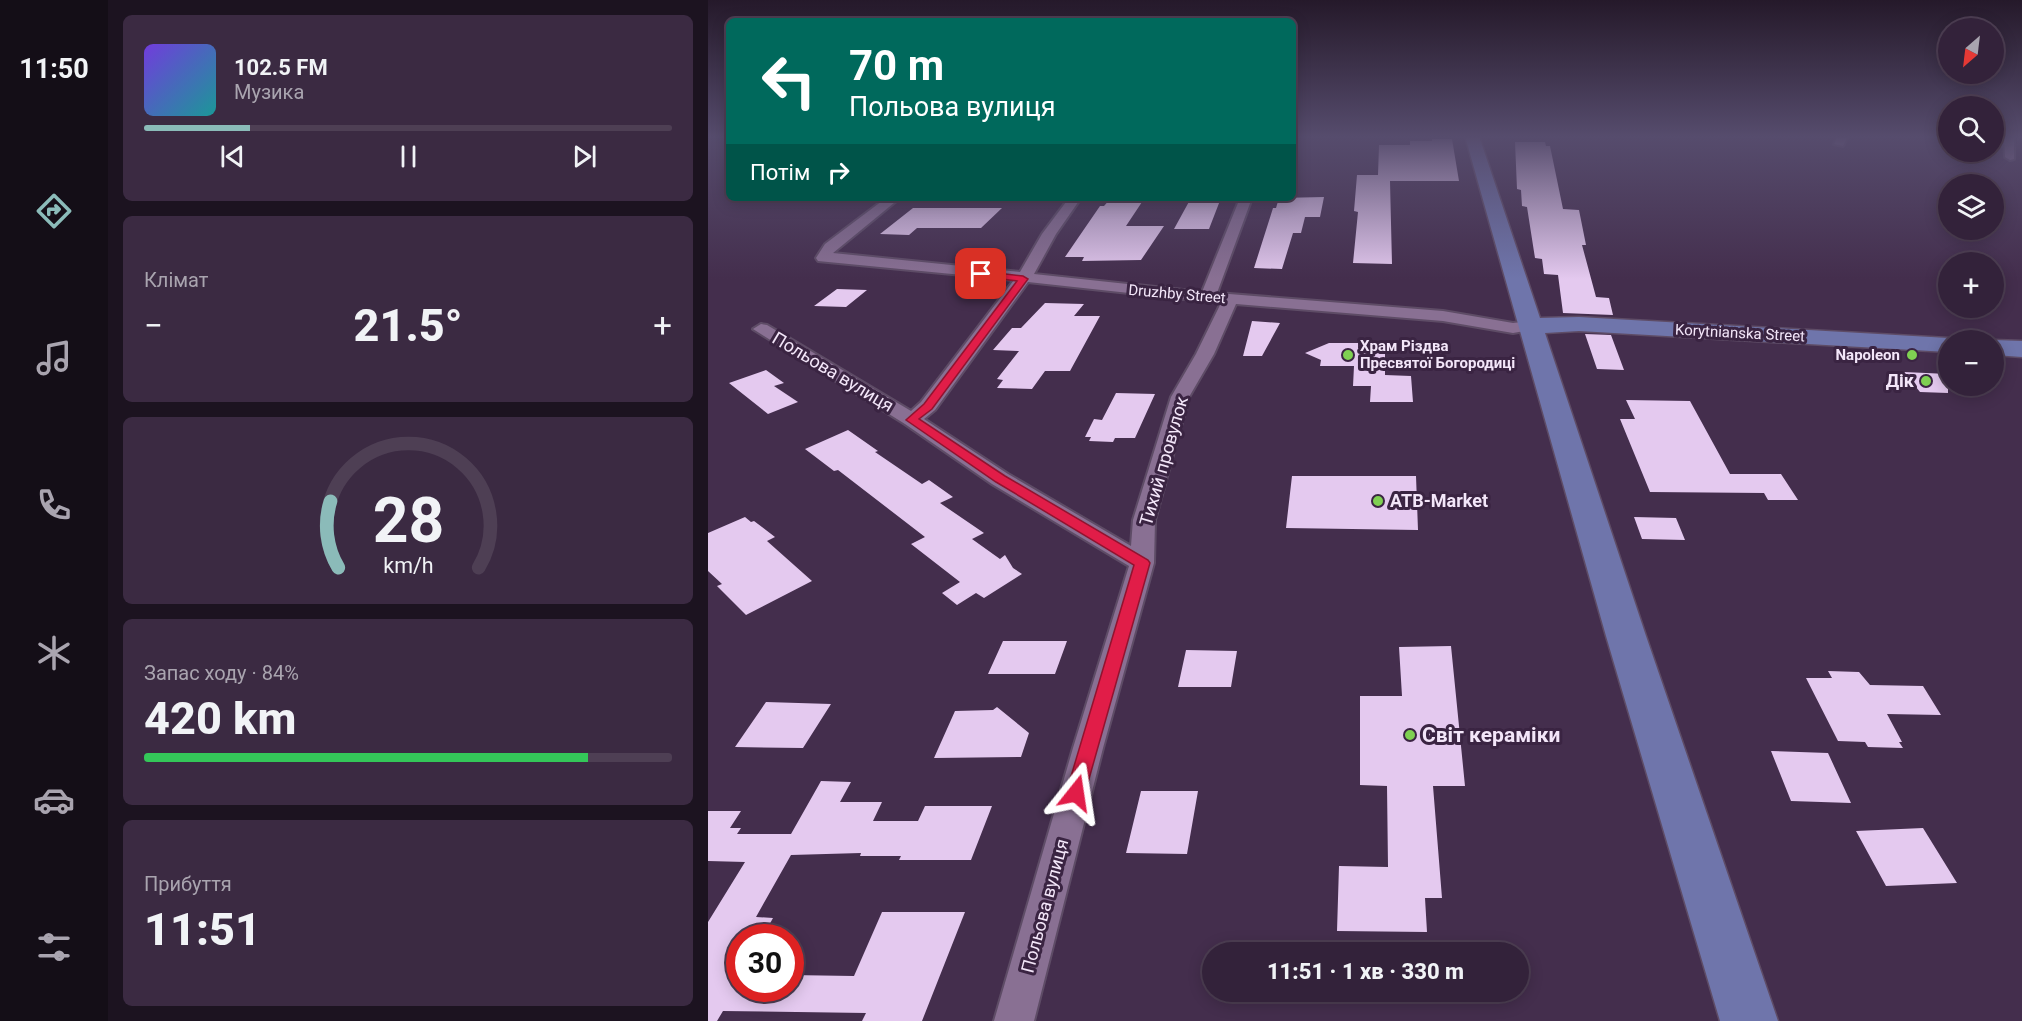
<!DOCTYPE html>
<html lang="uk">
<head>
<meta charset="utf-8">
<style>
	body { margin:0; font-family:Roboto,sans-serif; background:#3b2a42; color:#f1f3f6; height:100vh; display:flex; flex-direction:column; font-size:22px; white-space:nowrap }
	* { box-sizing:border-box; margin:0 }
	p { font-size:20px; color:#a9a4af }
	.icon { flex:none; width:33px; height:33px; fill:none; stroke:currentColor; stroke-width:2; stroke-linecap:round; stroke-linejoin:round }
	.map { position:relative; flex:1; overflow:hidden }
	.details { display:flex; flex-direction:column; gap:15px; padding:15px; background:#1c1320; width:600px }
	.details>* { flex:none }
	.guide { position:absolute; left:18px; top:18px; width:570px; height:183px; border-radius:9px; box-shadow:0 3px 15px #0003,0 0 0 2px #4e3f54; background:#00695c; color:#fff; overflow:hidden }
	.needle { width:39px; rotate:208deg }
	.fabs { position:absolute; left:1230px; top:18px; display:grid; gap:12px }
	.fabs a { display:grid; place-items:center; width:66px; height:66px; border-radius:50%; background:#33223a; box-shadow:0 3px 15px #0003,0 0 0 2px #4e3f54; font-size:30px }
	.speed { position:absolute; left:18px; top:924px; display:flex; gap:12px; font-size:30px; font-weight:700; text-align:center }
	.speed>* { display:grid; place-content:center; width:78px; height:78px; border-radius:50%; background:#33223a; box-shadow:0 3px 15px #0003,0 0 0 2px #4e3f54; line-height:1 }
	.speed .limit { border:9px solid #d22; background:#fff; color:#111 }
	.pin { position:absolute; display:grid; place-items:center; width:51px; height:51px; color:#fff; margin:-26px; border-radius:12px; box-shadow:0 3px 9px #0006 }
	.me { position:absolute; width:66px; margin:-33px; rotate:15deg; stroke-linejoin:round; filter:drop-shadow(0 0 4px #0008) }
	.turn { display:flex; align-items:center; gap:21px; height:126px; padding:0 24px; font-size:27px }
	.turn .icon { width:78px; height:78px; stroke-width:2.5 }
	.turn b { display:block; font-size:42px; line-height:51px }
	.then { display:flex; align-items:center; height:57px; padding:0 24px; background:#0003; gap:12px; font-size:22px }
	.big { font-size:45px; font-weight:800; line-height:1.1 }
	.details .tile { flex:1; display:flex; flex-direction:column; justify-content:center; gap:9px; min-width:0; padding:0 21px; border-radius:9px; background:#3b2a42 }
	.details .dial { align-items:center; gap:0 }
	.dial svg { height:156px; overflow:visible; fill:none; stroke:#4e3f54; stroke-width:7; stroke-linecap:round; text-anchor:middle }
	.dial text { fill:#f1f3f6; stroke:none }
	.song { display:flex; align-items:center; gap:18px }
	.cover { width:72px; height:72px; border-radius:9px; background:linear-gradient(135deg,hsl(260 70% 55%),hsl(180 70% 35%)) }
	.played { height:6px; border-radius:3px; background:linear-gradient(90deg,#8bbbb9 20%,#4e3f54 20%) }
	.keys { display:flex; justify-content:space-around; direction:ltr }
	.heat { display:flex; justify-content:space-between; align-items:center; font-size:33px; direction:ltr }
	.charge { height:9px; border-radius:4px; background:linear-gradient(90deg,#34c759 84%,#4e3f54 0) }
	.trip { position:absolute; left:494px; top:942px; width:327px; height:60px; border-radius:30px; background:#33223a; box-shadow:0 3px 15px #0003,0 0 0 2px #4e3f54; font-weight:800; line-height:60px; text-align:center }
	main { display:flex; flex:1; min-height:0 }
	.menu { display:flex; flex-direction:column; width:108px; justify-content:space-around; align-items:center; background:#140e17; color:#a9a4af }
	.menu .icon { width:42px; height:42px }
	.menu .on { color:#8bbbb9 }
	.menu b { font-size:27px; color:#f1f3f6 }
	.map>svg:first-child { display:block }
</style>
</head>
<body>
<main>
<nav class="menu">
<b>11:50</b>
<svg class="icon on" aria-label="directions" viewBox="0 0 24 24"><path d="M12 3l9 9-9 9-9-9zM9 14v-3h6M13 9l2 2-2 2"/></svg>
<svg class="icon" aria-label="music" viewBox="0 0 24 24"><path d="M9 18V5l10-2v13"/><circle cx="6" cy="18" r="3"/><circle cx="16" cy="16" r="3"/></svg>
<svg class="icon" aria-label="phone" viewBox="0 0 24 24"><path d="M5 4h4l2 5-3 2q2 4 5 5l2-3 5 2v4C11 20 4 13 5 4z"/></svg>
<svg class="icon" aria-label="climate" viewBox="0 0 24 24"><path d="M12 3v18M4 7l16 10M4 17L20 7"/></svg>
<svg class="icon" aria-label="car" viewBox="0 0 24 24"><path d="M5 17H2v-5l4-1 3-4h7l3 4 3 1v5h-3M9 17h6M6 11h13"/><circle cx="7" cy="17" r="2"/><circle cx="17" cy="17" r="2"/></svg>
<svg class="icon" aria-label="filters" viewBox="0 0 24 24"><path d="M4 7h16M4 17h16"/><circle cx="9" cy="7" r="2"/><circle cx="15" cy="17" r="2"/></svg>
</nav>
<section class="details">
<div class="tile">
<div class="song"><i class="cover"></i><div><b>102.5 FM</b><p>Музика</p></div></div>
<div class="played"></div>
<div class="keys"><svg class="icon" aria-label="previous" viewBox="0 0 24 24"><path d="M18 5L8 12l10 7zM5 5v14"/></svg><svg class="icon" aria-label="pause" viewBox="0 0 24 24"><path d="M8 5v14M16 5v14"/></svg><svg class="icon" aria-label="next" viewBox="0 0 24 24"><path d="M6 5l10 7-10 7zM19 5v14"/></svg></div>
</div>
<div class="tile"><p>Клімат</p>
<div class="heat"><a>−</a><b class="big">21.5°</b><a>+</a></div>
</div>
<div class="tile dial"><svg viewBox="0 0 100 80">
<path d="M14 69A42 42 0 1 1 86 69"/>
<path d="M14 69A42 42 0 0 1 10 35" stroke="#8bbbb9"/>
<text x="50" y="56" font-size="32" font-weight="700">28</text>
<text x="50" y="72" font-size="11">km/h</text>
</svg></div>
<div class="tile"><p>Запас ходу · 84%</p><b class="big">420 km</b><div class="charge"></div></div>
<div class="tile"><p>Прибуття</p><b class="big">11:51</b></div>
</section>
<div class="map">
<svg width="1314" height="1021" viewBox="0 0 1314 1021">
	<rect width="100%" height="100%" fill="#442e4d"/>
	<!-- building -->
	<path fill="#e4c9ef" d="M724,139H744L751,181H682L684,264L645,263L650,212L646,211L649,175H670L671,145H702V141H724Z
		M807,142H837L838,146H842L855,209L871,210L878,245H874L888,297L901,298L905,315L855,313L850,275L836,274L834,259L827,258L819,207L814,206L813,190L809,189Z
		M616,197L612,217H597L593,233H585L574,269L546,268L565,208H568L571,198Z
		M403,198L436,199L418,226H456L433,260L374,261L376,257H357L392,206H396Z
		M483,198H513L501,229H466Z
		M205,208H294L273,228H209L201,235L172,234Z
		M129,289L159,290L138,307L106,306Z
		M337,303L376,304L366,316H392L362,371H337L324,389L289,388L295,380L289,379L311,351L285,350L304,328H313Z
		M544,321L572,323L554,356H535Z
		M877,334L903,335L916,370L889,369Z
		M621,343H650V348H677V375L703,376L705,402H662L663,386H645L646,366H612L613,360L597,353Z
		M58,370L76,383L66,386L90,402L60,414L21,383Z
		M1196,372L1240,374V393L1212,392Z
		M408,393L447,394L427,438H407L405,442L381,441L383,437H377L386,419L394,420Z
		M918,400L982,401L1022,474H1073L1090,500H1060L1056,493L942,492L912,419H927Z
		M140,430L170,451L167,452L214,484L221,480L245,497L232,503L276,533L264,539L292,559L297,555L305,568L314,574L276,598L268,593L249,605L234,593L252,582L203,544L217,537L130,470L126,471L97,449Z
		M584,476H708L710,530L578,528Z
		M37,517L43,522L46,521L67,537L59,541L104,581L38,615L9,586L14,584L0,571V533Z
		M926,517L968,518L977,540L934,539Z
		M295,641H359L347,674H280Z
		M743,646L757,786H725L734,898H717L719,932L629,931L631,866L680,867L679,786L652,785V696H694L691,647Z
		M478,650L529,651L523,687H470Z
		M1120,671L1151,672L1162,685L1215,686L1233,715L1179,714L1194,742H1191L1195,748L1160,747L1157,742L1130,741L1098,678H1124Z
		M58,702L123,704L95,748L27,747Z
		M289,707L321,733L313,757L226,758L247,711L285,710Z
		M1063,751L1120,753L1143,803L1083,801Z
		M113,781L143,782L132,802H174L165,821H210L217,806H284L263,860H191L193,856H152L153,853L83,855L48,917L65,918L54,938H32V980L27,988H82V975L146,976L174,912H257L214,1021H154L158,1013L15,1011L9,1021H0V922L37,862L0,861V811H33L22,828H33L29,834H83Z
		M433,791H490L479,854L418,853Z
		M1215,828L1249,883L1178,886L1148,831Z"/>
	<g fill="none" stroke-linecap="round" stroke-linejoin="round">
		<!-- street casing -->
		<g stroke="#5e4c66" stroke-width="4">
			<path id="street" d="M1130,136H1140L1135,146L1126,144Z
				M1296,136H1306V159L1302,160L1297,157Z
				M178,198H192L125,253L312,272L334,234L361,198H373L348,234L326,274L494,292L532,198H544L509,293L735,311L805,323L823,321L831,326L829,329L805,333L735,321L528,304L506,354L481,397L447,520L446,563L395,748L326,1021H286L365,748L421,566L284,484L197,424L45,329L53,324L59,325L203,411L213,402L306,280L110,261L108,258L117,244ZM320,282L513,303L488,354L463,397L425,520L423,546L300,474L216,419L227,410Z"/>
		</g>
		<!-- secondary casing -->
		<g stroke="#5e4c66" stroke-width="3">
			<path id="secondary" d="M757,136H771L832,318L871,317L1240,338L1249,340H1240V352L871,331L837,333L938,636L1070,1021H1012L898,636Z
				M1286,340L1314,341V357L1286,355Z"/>
		</g>
		<!-- street -->
		<use href="#street" fill="#897093" fill-rule="evenodd"/>
		<!-- secondary -->
		<use href="#secondary" fill="#6f75ab" fill-rule="evenodd"/>
	</g>
	<!-- sky -->
	<linearGradient id="sky" x2="0" y2="1"><stop stop-color="#25192a"/><stop offset="0.49" stop-color="#564c6d"/><stop offset="1" stop-color="#564c6d" stop-opacity="0"/></linearGradient>
	<rect width="1314" height="279" fill="url(#sky)"/>
	<!-- route -->
	<path fill="#e11d48" stroke="#92132f" stroke-width="1.5" d="M273,271L315,276L320,279L224,409L211,419L297,476L440,560L442,563L377,793L374,799L368,802L361,799L358,793L426,565L288,482L198,420L216,404L309,281L270,276L269,274Z"/>
	<!-- markers -->
	<g fill="#7fd052" stroke="#3a2442" stroke-width="2">
		<circle cx="640" cy="355" r="6"/>
		<circle cx="1204" cy="355" r="6"/>
		<circle cx="1218" cy="381" r="6"/>
		<circle cx="670" cy="501" r="6"/>
		<circle cx="702" cy="735" r="6"/>
	</g>
	<g text-anchor="middle" stroke-width="6" stroke-linejoin="round" paint-order="stroke">
		<!-- far-street labels -->
		<g font-size="15" fill="#f3e6f9" stroke="#3a2442">
			<text transform="translate(469 294) rotate(5)" y="5">Druzhby Street</text>
			<text transform="translate(1032 333) rotate(3)" y="5">Korytnianska Street</text>
		</g>
		<!-- far-poi labels -->
		<g font-size="15" font-weight="bold" fill="#f3e6f9" stroke="#3a2442" text-anchor="start">
			<text x="652" y="351">Храм Різдва<tspan x="652" dy="17">Пресвятої Богородиці</tspan></text>
			<text x="1192" y="360" text-anchor="end">Napoleon</text>
		</g>
		<!-- street labels -->
		<g font-size="18" fill="#f3e6f9" stroke="#3a2442">
			<text transform="translate(125 372) rotate(31)" y="6">Польова вулиця</text>
			<text transform="translate(456 461) rotate(-74)" y="6">Тихий провулок</text>
			<text transform="translate(337 906) rotate(-75)" y="6">Польова вулиця</text>
		</g>
		<!-- poi labels -->
		<g font-size="18" font-weight="bold" fill="#f3e6f9" stroke="#3a2442" text-anchor="end">
			<text x="1206" y="387">Дік</text>
			<text x="682" y="507" text-anchor="start">ATB-Market</text>
		</g>
		<!-- near-poi labels -->
		<g font-size="21" font-weight="bold" fill="#f3e6f9" stroke="#3a2442" text-anchor="start">
			<text x="714" y="742">Світ кераміки</text>
		</g>
	</g>
</svg>
<div class="fabs">
<a><svg class="needle" viewBox="-14 -14 28 28"><path d="M0-13l5 13h-10z" fill="#e53935"/><path d="M0 13l5-13h-10z" fill="#a9a4af"/></svg></a>
<a><svg class="icon" aria-label="search" viewBox="0 0 24 24"><circle cx="10" cy="10" r="6"/><path d="M15 15l6 6"/></svg></a>
<a><svg class="icon" aria-label="layers" viewBox="0 0 24 24"><path d="M12 4l9 5-9 5-9-5zM3 14l9 5 9-5"/></svg></a>
<a>+</a>
<a>−</a>
</div>
<div class="speed"><div class="limit">30</div></div>
<div class="pin" style="left:273px;top:274px;background:#d93025"><svg class="icon" aria-label="arrive" viewBox="0 0 24 24"><path d="M6 21V4h12l-3 4 3 4H6"/></svg></div>
<svg class="me" style="left:368px;top:793px" viewBox="-20 -20 40 40"><path d="M0-17L14 15 0 8-14 15z" fill="#e11d48" stroke="#fff" stroke-width="4"/></svg>
<div class="trip">11:51 · 1 хв · 330 m</div>
<div class="guide">
<div class="turn"><svg class="icon" aria-label="left" viewBox="0 0 24 24"><path d="M17 20v-9H6M10 6l-5 5 5 5"/></svg><div><b>70 m</b>Польова вулиця</div></div>
<div class="then">Потім<svg class="icon" aria-label="right" viewBox="0 0 24 24"><path d="M7 20v-9h11M14 6l5 5-5 5"/></svg></div>
</div>
</div>
</main>
</body>
</html>
